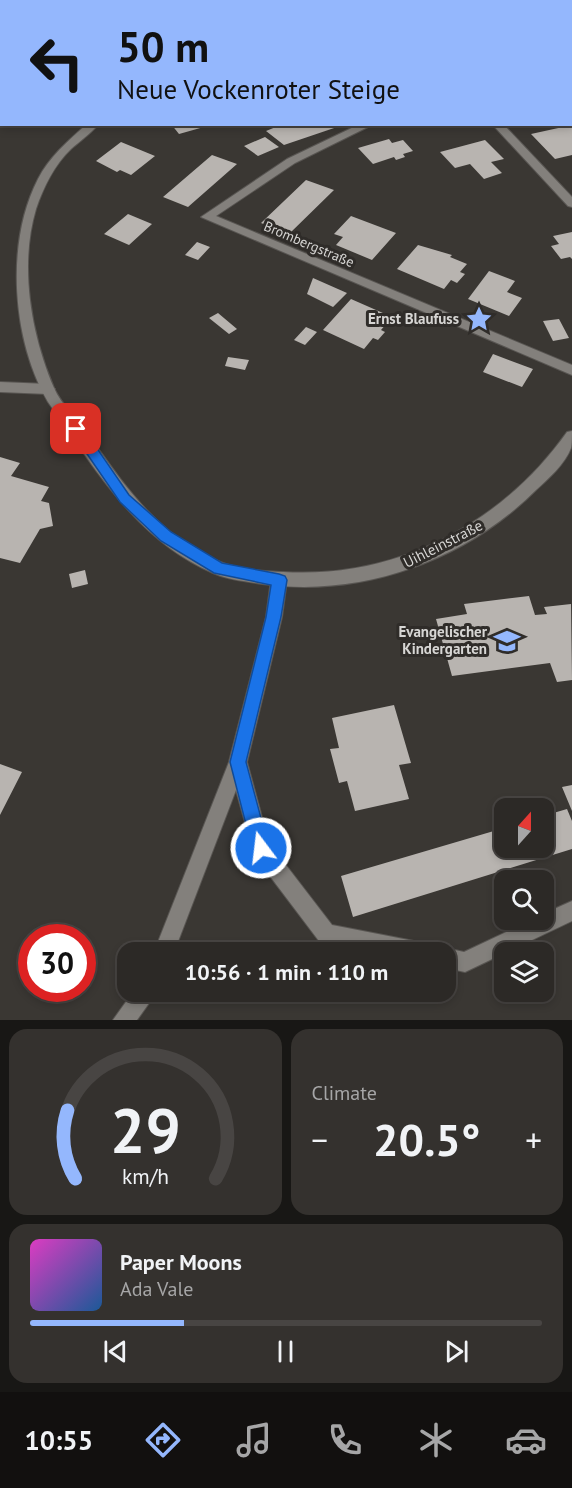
<!DOCTYPE html>
<html lang="en">
<head>
<meta charset="utf-8">
<style>
	body { margin:0; font-family:"PT Sans",sans-serif; background:#34312e; color:#f1f3f6; height:100vh; display:flex; flex-direction:column; font-size:22px; white-space:nowrap }
	* { box-sizing:border-box; margin:0 }
	p { font-size:20px; color:#a6a6a7 }
	.icon { flex:none; width:33px; height:33px; fill:none; stroke:currentColor; stroke-width:2; stroke-linecap:round; stroke-linejoin:round }
	.map { position:relative; height:1020px; overflow:hidden }
	.panel { display:flex; flex-direction:column; gap:9px; padding:9px; background:#181715; flex:1 }
	.panel>* { flex:none }
	.top-card { position:absolute; left:0px; top:0px; width:573px; height:126px; box-shadow:0 3px 9px #0003,0 0 0 2px #484543; background:#94b7fd; color:#111; overflow:hidden }
	.needle { width:39px; rotate:21deg }
	.controls { position:absolute; left:494px; top:798px; display:grid; gap:12px }
	.controls a { display:grid; place-items:center; width:60px; height:60px; border-radius:12px; background:#2c2926; box-shadow:0 3px 9px #0003,0 0 0 2px #484543; font-size:30px }
	.speed { position:absolute; left:18px; top:924px; display:flex; gap:12px; font-size:30px; font-weight:700; text-align:center }
	.speed>* { display:grid; place-content:center; width:78px; height:78px; border-radius:50%; background:#2c2926; box-shadow:0 3px 9px #0003,0 0 0 2px #484543; line-height:1 }
	.speed .limit { border:9px solid #d22; background:#fff; color:#111 }
	.pin { position:absolute; display:grid; place-items:center; width:51px; height:51px; color:#fff; margin:-26px; border-radius:12px; box-shadow:0 3px 9px #0006 }
	.me { position:absolute; width:66px; margin:-33px; rotate:345deg; stroke-linejoin:round; filter:drop-shadow(0 0 4px #0008) }
	.turn { display:flex; align-items:center; gap:21px; height:126px; padding:0 18px; font-size:27px }
	.turn .icon { width:78px; height:78px; stroke-width:2.5 }
	.turn b { display:block; font-size:42px; line-height:51px }
	.big { font-size:45px; font-weight:700; line-height:1.1 }
	.panel .widget { flex:1; display:flex; flex-direction:column; justify-content:center; gap:9px; min-width:0; padding:0 21px; border-radius:18px; background:#34312e }
	.panel .dial { align-items:center; gap:0 }
	.dial svg { height:156px; overflow:visible; fill:none; stroke:#484543; stroke-width:7; stroke-linecap:round; text-anchor:middle }
	.dial text { fill:#f1f3f6; stroke:none }
	.song { display:flex; align-items:center; gap:18px }
	.cover { width:72px; height:72px; border-radius:9px; background:linear-gradient(135deg,hsl(310 70% 55%),hsl(210 70% 35%)) }
	.played { height:6px; border-radius:3px; background:linear-gradient(90deg,#94b7fd 30%,#484543 30%) }
	.keys { display:flex; justify-content:space-around; direction:ltr }
	.heat { display:flex; justify-content:space-between; align-items:center; font-size:33px; direction:ltr }
	.panel .tiles { flex:1; display:grid; gap:9px; grid-template-columns:1fr 1fr }
	.widget:last-child { grid-column:span 2 }
	.trip { position:absolute; left:117px; top:942px; width:339px; height:60px; border-radius:18px; background:#2c2926; box-shadow:0 3px 9px #0003,0 0 0 2px #484543; font-weight:700; line-height:60px; text-align:center }
	.tab-bar { display:flex; height:96px; justify-content:space-around; align-items:center; background:#12100f; color:#a6a6a7 }
	.tab-bar .icon { width:42px; height:42px }
	.tab-bar .current { color:#94b7fd }
	.tab-bar b { font-size:27px; color:#f1f3f6 }
	.map>svg:first-child { display:block }
</style>
</head>
<body>
<div class="map">
<svg width="572" height="1020" viewBox="0 0 572 1020">
	<rect width="100%" height="100%" fill="#3a3733"/>
	<!-- building -->
	<path fill="#b8b4b0" d="M171,124H210L211,125L179,134Z
		M283,124H343V125L284,145L266,131Z
		M572,125V155L555,159L531,134Z
		M265,137L279,147L258,156L244,146Z
		M389,139L392,143L403,140L413,151L403,154L405,157L396,160L394,157L373,164L358,148Z
		M485,140L504,159L491,162L502,173L484,179L470,164L455,168L440,152Z
		M121,142L155,156L131,175L120,170L117,172L96,161Z
		M212,155L237,164L188,207L163,197Z
		M306,180L334,190L289,234L261,223Z
		M128,214L152,224L129,245L104,234Z
		M351,216L396,233L372,260L336,245L343,237L334,234Z
		M572,232V259L570,257L561,259L551,246L559,244L553,236Z
		M197,242L210,247L198,260L185,255Z
		M418,245L452,255L450,257L467,264L460,272L465,274L457,283L451,280L444,289L397,269Z
		M489,271L515,281L507,292L522,298L509,316L468,299Z
		M313,278L347,293L333,307L307,294Z
		M351,299L392,317L381,330L385,332L378,340L373,338L364,349L323,330Z
		M218,313L237,329L229,334L209,318Z
		M559,319L569,338L553,341L543,321Z
		M306,327L317,332L305,345L294,340Z
		M493,354L533,369L522,387L483,372Z
		M228,357L249,360L245,370L225,366Z
		M0,457L20,463L11,476L49,487L41,501L49,503L53,526L40,529L20,563L0,558Z
		M85,570L88,584L72,588L69,574Z
		M529,596L535,615L547,614L544,607L571,604L572,680L557,682L550,663L452,676L436,619L467,614L464,604Z
		M394,705L411,763L399,765L409,799L355,811L347,781L339,783L330,749L339,748L332,718Z
		M0,764L22,772L0,815Z
		M572,785V811L562,787Z
		M567,809L572,821V849L353,917L341,876L504,828V848H543V816Z"/>
	<g fill="none" stroke-linecap="round" stroke-linejoin="round">
		<!-- street casing -->
		<g stroke="#585552" stroke-width="2">
			<path id="street" d="M301,0H310L300,2Z
				M360,124H374L295,163L216,216L572,365V375L201,217L287,159Z
				M492,124H503L572,197V207L568,206Z
				M0,382L48,384L55,389L48,394L0,392Z
				M279,573L285,575L287,580L282,617L247,762L269,843L332,925L419,942L426,945L429,952H369L319,941L254,855L236,790L174,952H154L229,762L266,617L271,580L273,575Z
				M572,901V921L465,972L446,968V952H438L446,948L464,952L532,920H543V914Z
				M133,992H157L137,1020H113Z"/>
		</g>
		<!-- secondary casing -->
		<g stroke="#585552" stroke-width="2">
			<path id="secondary" d="M0,58H2V64H0Z
				M87,124H99C90,134 80,141 71,149C55,164 43,188 36,209C19,266 31,334 54,388C61,404 76,418 87,433C124,485 160,539 223,563C241,570 264,571 283,572C396,579 502,524 567,432L572,431C572,436 572,444 571,448C565,464 548,479 536,490C465,561 361,598 262,584C245,581 228,580 213,573C136,540 94,467 48,402C12,340 5,243 38,179C49,157 69,140 87,124Z"/>
		</g>
		<!-- street -->
		<use href="#street" fill="#83807c" fill-rule="evenodd"/>
		<!-- secondary -->
		<use href="#secondary" fill="#83807c" fill-rule="evenodd"/>
	</g>
	<!-- route -->
	<path fill="#1a73e8" stroke="#114b97" stroke-width="1.5" d="M76,424L81,425L129,495L171,532L222,563L279,574L285,576L287,580L281,617L246,762L269,848L267,854L261,857L255,854L252,848L230,762L266,617L271,585L214,573L161,541L120,502L72,432L70,429Z"/>
	<!-- icons -->
	<defs>
		<g id="sight-bare" transform="scale(2.07)"><path d="M0-6L1.8-2.2L6-1.7L2.9 1.2L3.7 5.4L0 3.3L-3.7 5.4L-2.9 1.2L-6-1.7L-1.8-2.2Z" fill="#94b7fd" stroke="#2f2c29" stroke-width="2.5" paint-order="stroke"/></g>
		<g id="school-bare" transform="scale(2.07)"><path d="M0-5L7-2L0 1L-7-2ZM-4 1L0 2.5L4 1V4Q0 6-4 4Z" fill="#94b7fd" stroke="#2f2c29" stroke-width="2.5" paint-order="stroke"/></g>
	</defs>
	<g fill-rule="evenodd">
		<use href="#sight-bare" x="479" y="319"/>
		<use href="#school-bare" x="507" y="641"/>
	</g>
	<g text-anchor="middle" stroke-width="6" stroke-linejoin="round" paint-order="stroke">
		<!-- far-street labels -->
		<g font-size="14" fill="#d7d6d4" stroke="#2f2c29">
			<text transform="translate(309 244) rotate(23)" y="5">Brombergstraße</text>
		</g>
		<!-- poi labels -->
		<g font-size="15" font-weight="bold" fill="#d7d6d4" stroke="#2f2c29" text-anchor="end">
			<text x="459" y="324">Ernst Blaufuss</text>
			<text x="487" y="637">Evangelischer<tspan x="487" dy="17">Kindergarten</tspan></text>
		</g>
		<!-- street labels -->
		<g font-size="15" fill="#d7d6d4" stroke="#2f2c29">
			<text transform="translate(443 544) rotate(-27)" y="5">Uihleinstraße</text>
		</g>
	</g>
</svg>
<div class="controls">
<a><svg class="needle" viewBox="-14 -14 28 28"><path d="M0-13l5 13h-10z" fill="#e53935"/><path d="M0 13l5-13h-10z" fill="#a6a6a7"/></svg></a>
<a><svg class="icon" aria-label="search" viewBox="0 0 24 24"><circle cx="10" cy="10" r="6"/><path d="M15 15l6 6"/></svg></a>
<a><svg class="icon" aria-label="layers" viewBox="0 0 24 24"><path d="M12 4l9 5-9 5-9-5zM3 14l9 5 9-5"/></svg></a>
</div>
<div class="speed"><div class="limit">30</div></div>
<div class="pin" style="left:76px;top:429px;background:#d93025"><svg class="icon" aria-label="arrive" viewBox="0 0 24 24"><path d="M6 21V4h12l-3 4 3 4H6"/></svg></div>
<svg class="me" style="left:261px;top:848px" viewBox="-20 -20 40 40"><circle r="17" fill="#1a73e8" stroke="#fff" stroke-width="3"/><path d="M0-11L8 9 0 5-8 9z" fill="#fff"/></svg>
<div class="trip">10:56 · 1 min · 110 m</div>
<div class="top-card">
<div class="turn"><svg class="icon" aria-label="left" viewBox="0 0 24 24"><path d="M17 20v-9H6M10 6l-5 5 5 5"/></svg><div><b>50 m</b>Neue Vockenroter Steige</div></div>
</div>
</div>
<section class="panel">
<div class="tiles">
<div class="widget dial"><svg viewBox="0 0 100 80">
<path d="M14 69A42 42 0 1 1 86 69"/>
<path d="M14 69A42 42 0 0 1 10 34" stroke="#94b7fd"/>
<text x="50" y="56" font-size="32" font-weight="700">29</text>
<text x="50" y="72" font-size="11">km/h</text>
</svg></div>
<div class="widget"><p>Climate</p>
<div class="heat"><a>−</a><b class="big">20.5°</b><a>+</a></div>
</div>
<div class="widget">
<div class="song"><i class="cover"></i><div><b>Paper Moons</b><p>Ada Vale</p></div></div>
<div class="played"></div>
<div class="keys"><svg class="icon" aria-label="previous" viewBox="0 0 24 24"><path d="M18 5L8 12l10 7zM5 5v14"/></svg><svg class="icon" aria-label="pause" viewBox="0 0 24 24"><path d="M8 5v14M16 5v14"/></svg><svg class="icon" aria-label="next" viewBox="0 0 24 24"><path d="M6 5l10 7-10 7zM19 5v14"/></svg></div>
</div>
</div>
</section>
<nav class="tab-bar">
<b>10:55</b>
<svg class="icon current" aria-label="directions" viewBox="0 0 24 24"><path d="M12 3l9 9-9 9-9-9zM9 14v-3h6M13 9l2 2-2 2"/></svg>
<svg class="icon" aria-label="music" viewBox="0 0 24 24"><path d="M9 18V5l10-2v13"/><circle cx="6" cy="18" r="3"/><circle cx="16" cy="16" r="3"/></svg>
<svg class="icon" aria-label="phone" viewBox="0 0 24 24"><path d="M5 4h4l2 5-3 2q2 4 5 5l2-3 5 2v4C11 20 4 13 5 4z"/></svg>
<svg class="icon" aria-label="climate" viewBox="0 0 24 24"><path d="M12 3v18M4 7l16 10M4 17L20 7"/></svg>
<svg class="icon" aria-label="car" viewBox="0 0 24 24"><path d="M5 17H2v-5l4-1 3-4h7l3 4 3 1v5h-3M9 17h6M6 11h13"/><circle cx="7" cy="17" r="2"/><circle cx="17" cy="17" r="2"/></svg>
</nav>
</body>
</html>
